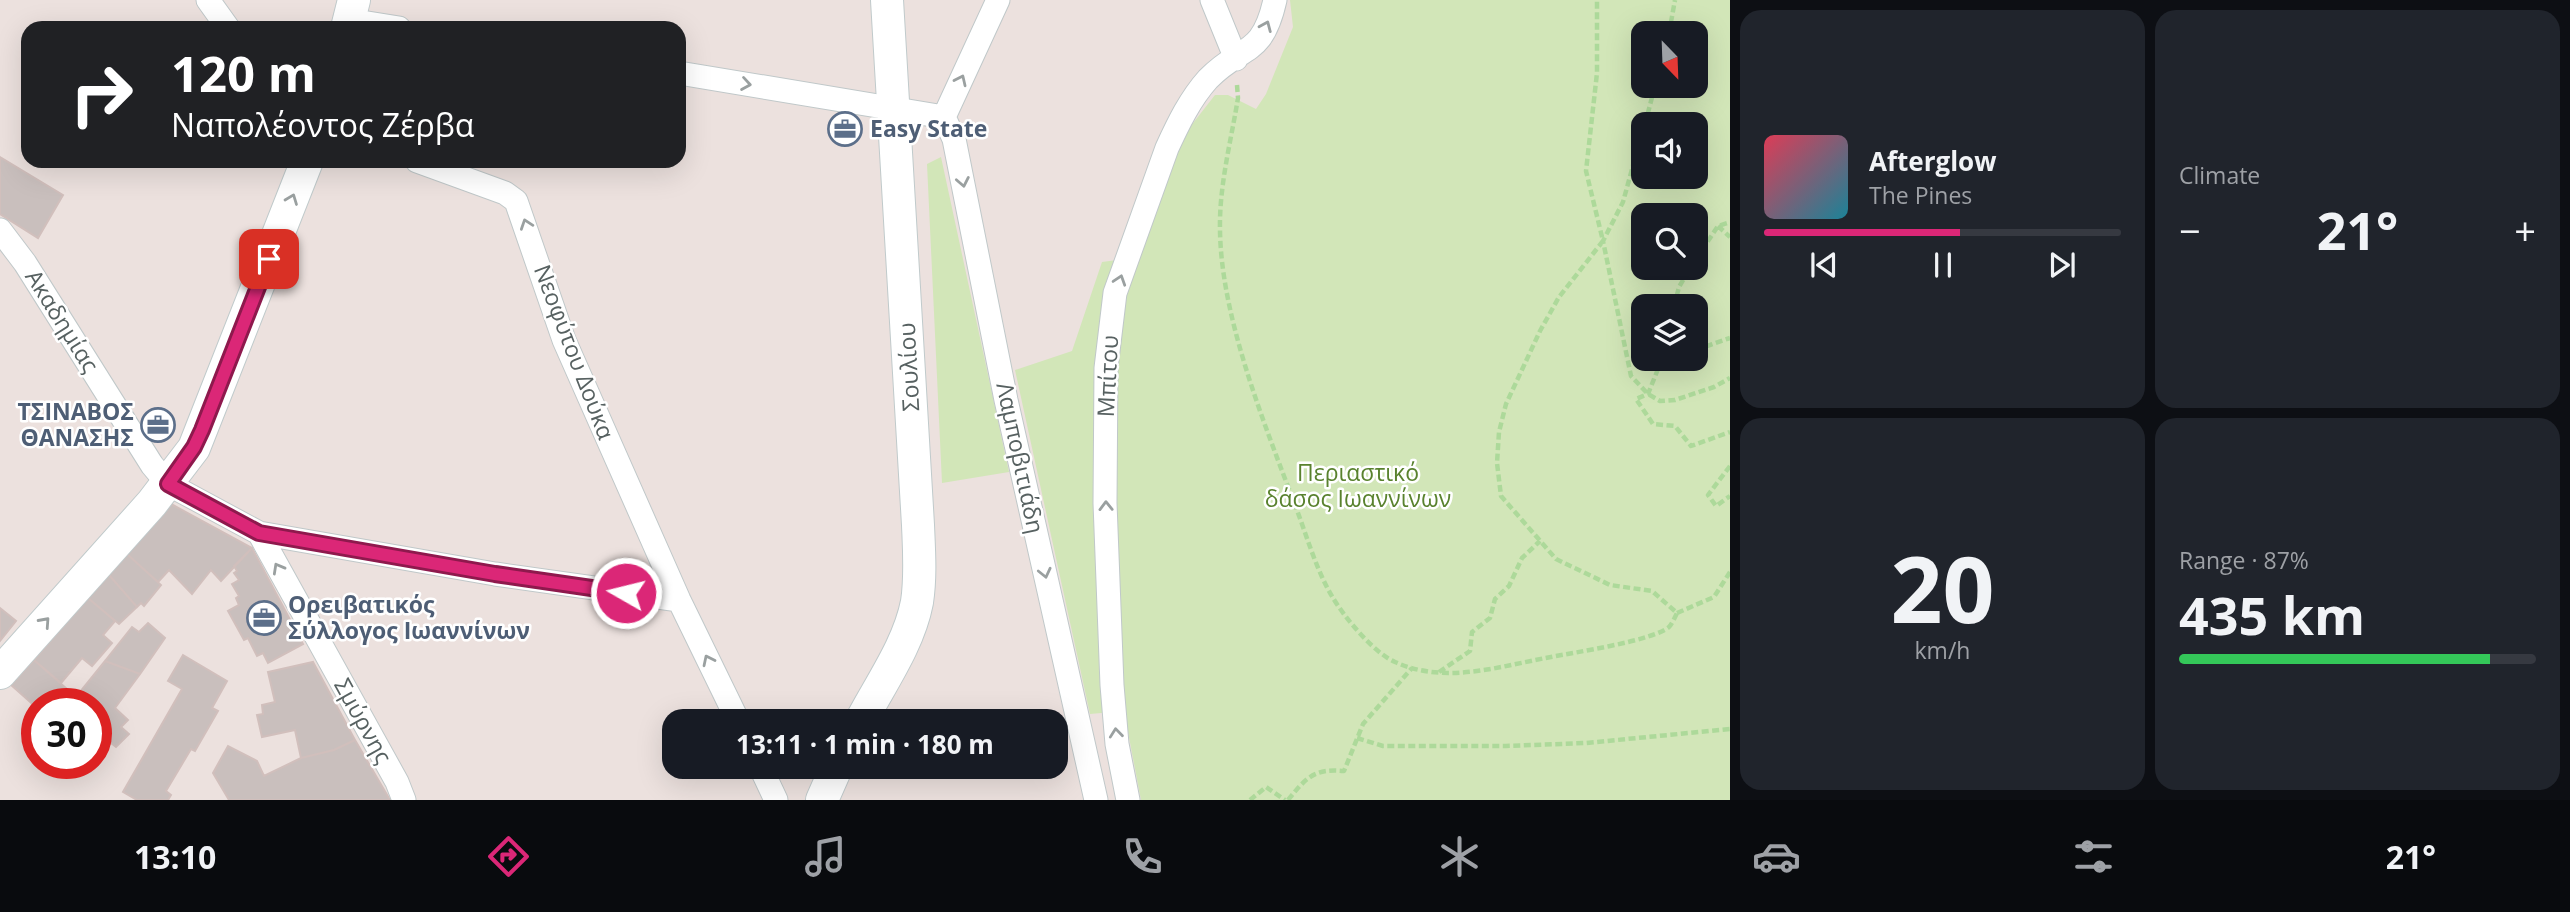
<!DOCTYPE html>
<html lang="en">
<head>
<meta charset="utf-8">
<style>
	body { margin:0; font-family:"Open Sans",sans-serif; background:#20242c; color:#f1f3f6; height:100vh; display:flex; flex-direction:column; font-size:26px; white-space:nowrap }
	* { box-sizing:border-box; margin:0 }
	p { font-size:23px; color:#9ea1a6 }
	.icon { flex:none; width:38px; height:38px; fill:none; stroke:currentColor; stroke-width:2; stroke-linecap:round; stroke-linejoin:round }
	.map { position:relative; flex:1; overflow:hidden }
	.side { display:flex; flex-direction:column; gap:10px; padding:10px; background:#0d0f14; width:840px }
	.side>* { flex:none }
	.top-card { position:absolute; left:21px; top:21px; width:665px; height:147px; border-radius:21px; box-shadow:0 7px 28px #0002; background:#202124; color:#fff; overflow:hidden }
	.needle { width:46px; rotate:157deg }
	.buttons { position:absolute; left:1631px; top:21px; display:grid; gap:14px }
	.buttons a { display:grid; place-items:center; width:77px; height:77px; border-radius:14px; background:#171b24; box-shadow:0 7px 28px #0002; font-size:35px }
	.speed { position:absolute; left:21px; top:688px; display:flex; gap:14px; font-size:35px; font-weight:700; text-align:center }
	.speed>* { display:grid; place-content:center; width:91px; height:91px; border-radius:50%; background:#171b24; box-shadow:0 7px 28px #0002; line-height:1 }
	.speed .limit { border:10px solid #d22; background:#fff; color:#111 }
	.pin { position:absolute; display:grid; place-items:center; width:60px; height:60px; color:#fff; margin:-30px; border-radius:14px; box-shadow:0 4px 10px #0006 }
	.me { position:absolute; width:77px; margin:-38px; rotate:278deg; stroke-linejoin:round; filter:drop-shadow(0 0 5px #0008) }
	.turn { display:flex; align-items:center; gap:24px; height:147px; padding:0 35px; font-size:32px }
	.turn .icon { width:91px; height:91px; stroke-width:2.5 }
	.turn b { display:block; font-size:49px; line-height:60px }
	.big { font-size:52px; font-weight:700; line-height:1.1 }
	.side .card { flex:1; display:flex; flex-direction:column; justify-content:center; gap:10px; min-width:0; padding:0 24px; border-radius:21px; background:#20242c }
	.side .dial { align-items:center; gap:0 }
	.dial b { font-size:91px; line-height:1 }
	.song { display:flex; align-items:center; gap:21px }
	.cover { width:84px; height:84px; border-radius:10px; background:linear-gradient(135deg,hsl(350 70% 55%),hsl(190 70% 35%)) }
	.played { height:7px; border-radius:4px; background:linear-gradient(90deg,#db2777 55%,#363941 55%) }
	.keys { display:flex; justify-content:space-around; direction:ltr }
	.heat { display:flex; justify-content:space-between; align-items:center; font-size:38px; direction:ltr }
	.charge { height:10px; border-radius:5px; background:linear-gradient(90deg,#34c759 87%,#363941 0) }
	.side .tiles { flex:1; display:grid; gap:10px; grid-template-columns:repeat(2,1fr) }
	.trip { position:absolute; left:662px; top:709px; width:406px; height:70px; border-radius:21px; background:#171b24; box-shadow:0 7px 28px #0002; font-weight:700; line-height:70px; text-align:center }
	.dock { display:flex; height:112px; justify-content:space-around; align-items:center; background:#090b0e; color:#9ea1a6 }
	.dock .icon { width:49px; height:49px }
	.dock .current { color:#db2777 }
	.dock b { font-size:32px; color:#f1f3f6 }
	main { display:flex; flex:1; min-height:0 }
	.map>svg:first-child { display:block }
</style>
</head>
<body>
<main>
<div class="map">
<svg width="1730" height="800" viewBox="0 0 1730 800">
	<rect width="100%" height="100%" fill="#ece1de"/>
	<!-- green -->
	<path fill="#d2e6b8" fill-rule="evenodd" d="M1290,0H1730V800H1141L1124,711L1090,714L1015,370L1072,351L1102,262L1132,258L1179,141L1215,95H1228L1256,109L1266,94L1293,27ZM1643,33H1696V86H1643ZM1643,124H1696V177H1643ZM1643,215H1696V268H1643ZM1643,306H1696V359H1643Z
		M941,157L1009,472L942,483L927,164Z"/>
	<!-- building -->
	<path fill="#c9bfbd" stroke="#d1bfbc" stroke-width="2" d="M0,157L63,195L38,238L0,214Z
		M171,504L252,548L221,581L211,570L192,594L169,570L158,582L127,554Z
		M252,548L303,644L268,663L263,653L257,656L248,638L244,640L228,611L239,605L236,598L239,596L232,584L239,580L234,573L237,571L234,566Z
		M127,554L161,585L144,606L141,603L137,607L109,575Z
		M109,575L137,607L119,624L88,598Z
		M88,598L115,621L103,635L112,643L92,666L82,658L61,683L34,660Z
		M0,608L16,621L0,641Z
		M148,623L165,638L140,674L105,661L132,627L139,632Z
		M183,655L227,681L212,708L218,711L195,751L191,749L166,791L171,795L168,800H137L123,792L182,689L168,681Z
		M34,660L76,697L105,661L140,674L115,708L128,720L121,727L129,734L116,747L111,743L96,759V704H37V708L11,685Z
		M313,662L355,740L334,750L301,758L295,730L262,737L257,715L263,714L262,705L275,702L268,672Z
		M355,740L390,800H229L213,773L228,746L257,761L264,776L301,758L334,750Z"/>
	<g fill="none" stroke-linecap="round" stroke-linejoin="round">
		<!-- street casing -->
		<g stroke="#c0c8c9" stroke-width="25">
			<path id="street" d="M208,0L228,28
				M1212,0L1236,59
				M349,20L399,28
				M679,73L944,117L998,0
				M944,117L954,139L1006,400L1096,800
				M417,161L505,193L516,201L564,340L679,600L738,721
				M0,230L25,263L152,465L168,484L259,533L495,574L679,600
				M259,533L397,782L404,800
				M760,766L776,800
				M1128,800L1117,744L1112,685L1105,503L1106,368L1115,293L1167,148C1178,124 1190,99 1208,79C1242,44 1262,58 1275,0"/>
		</g>
		<!-- secondary casing -->
		<g stroke="#c0cacb" stroke-width="34">
			<path id="secondary" d="M347,28L354,0
				M0,673L152,503L194,448L307,161
				M861,721C881,683 909,644 917,602C921,576 919,550 918,525L887,0
				M822,800L837,766"/>
		</g>
		<!-- path -->
		<path stroke="#add99a" stroke-width="4.5" stroke-dasharray="7 3.5" stroke-linecap="butt" d="M1669,33L1675,0
			M1237,85L1238,98C1231,141 1219,186 1220,230C1221,317 1264,423 1295,505C1307,536 1316,570 1333,598C1345,618 1374,653 1395,662C1446,685 1500,666 1551,657C1576,652 1652,641 1669,627C1672,624 1675,617 1677,613L1652,591L1610,585L1556,559L1501,496L1497,463L1499,432L1506,404L1540,331L1559,297L1603,241L1586,171L1597,73V0
			M1645,124L1655,86
			M1643,129L1623,202L1603,241L1631,376L1648,394L1660,401L1675,400L1714,387L1730,378
			M1718,226L1730,237
			M1696,259L1718,226L1730,222
			M1674,306L1679,287L1690,268
			M1696,342L1707,346L1730,338
			M1662,359L1648,394L1636,399L1653,424L1675,426L1691,446L1730,432
			M1730,466L1708,495L1716,506L1730,496
			M1677,613L1714,597L1730,572
			M1439,672L1470,651L1472,632L1490,618L1495,599L1509,586L1522,558L1540,541
			M1357,738L1383,746H1506L1586,743L1730,729
			M1250,800L1266,787L1285,800
			M1288,800C1306,778 1314,768 1344,771L1363,724L1412,668"/>
		<!-- street -->
		<use href="#street" stroke="#fff" stroke-width="23"/>
		<!-- secondary -->
		<use href="#secondary" stroke="#fff" stroke-width="32"/>
	</g>
	<!-- one-way arrows -->
	<defs><path id="oneway-chevron" d="M-2-3.5L2.5 0L-2 3.5" fill="none" stroke-width="1.6" stroke-linecap="round" stroke-linejoin="round" transform="scale(1.75)"/></defs>
	<g stroke="#9aa0a0">
		<use href="#oneway-chevron" transform="translate(1266 26) rotate(-67)"/>
		<use href="#oneway-chevron" transform="translate(961 80) rotate(-65)"/>
		<use href="#oneway-chevron" transform="translate(746 84) rotate(9)"/>
		<use href="#oneway-chevron" transform="translate(963 182) rotate(79)"/>
		<use href="#oneway-chevron" transform="translate(292 199) rotate(-69)"/>
		<use href="#oneway-chevron" transform="translate(526 224) rotate(-109)"/>
		<use href="#oneway-chevron" transform="translate(1120 280) rotate(-72)"/>
		<use href="#oneway-chevron" transform="translate(1106 506) rotate(-91)"/>
		<use href="#oneway-chevron" transform="translate(278 568) rotate(-119)"/>
		<use href="#oneway-chevron" transform="translate(1045 573) rotate(77)"/>
		<use href="#oneway-chevron" transform="translate(45 622) rotate(-48)"/>
		<use href="#oneway-chevron" transform="translate(708 660) rotate(-116)"/>
		<use href="#oneway-chevron" transform="translate(1116 733) rotate(-96)"/>
	</g>
	<g fill="none" stroke-linecap="round" stroke-linejoin="round">
		<!-- route casing -->
		<g stroke="#8e194d" stroke-width="18">
			<path id="route" d="M269,259L202,430L194,447L168,484L259,533L495,574L626,593"/>
		</g>
		<!-- route -->
		<use href="#route" stroke="#db2777" stroke-width="12"/>
	</g>
	<!-- icons -->
	<defs>
		<g id="office-ring" transform="scale(1.75)"><circle r="9.5" fill="#fff" stroke="#5c6f8a" stroke-width="1.5"/><path d="M-6-3h4V-5.5h4V-3h4V5H-6ZM-1-4.5V-3h2v-1.5ZM-6 0V1H6V0Z" fill="#5c6f8a"/></g>
	</defs>
	<g fill-rule="evenodd">
		<use href="#office-ring" x="845" y="129"/>
		<use href="#office-ring" x="158" y="425"/>
		<use href="#office-ring" x="264" y="618"/>
	</g>
	<g text-anchor="middle" stroke-width="5" stroke-linejoin="round" paint-order="stroke">
		<!-- service labels -->
		<g font-size="23" font-weight="bold" fill="#4e5e75" stroke="#fff" text-anchor="start">
			<text x="870" y="137">Easy State</text>
			<text x="134" y="420" text-anchor="end">ΤΣΙΝΑΒΟΣ<tspan x="134" dy="26">ΘΑΝΑΣΗΣ</tspan></text>
			<text x="288" y="613">Ορειβατικός<tspan x="288" dy="26">Σύλλογος Ιωαννίνων</tspan></text>
		</g>
		<!-- street labels -->
		<g font-size="23" fill="#576161" stroke="#fff">
			<text transform="translate(62 321) rotate(58)" y="8">Ακαδημίας</text>
			<text transform="translate(574 352) rotate(69)" y="8">Νεοφύτου Δούκα</text>
			<text transform="translate(909 367) rotate(-93)" y="8">Σουλίου</text>
			<text transform="translate(1108 376) rotate(-87)" y="8">Μπίτου</text>
			<text transform="translate(1020 458) rotate(78)" y="8">Λαμποβιτιάδη</text>
			<text transform="translate(363 721) rotate(61)" y="8">Σμύρνης</text>
		</g>
		<!-- park labels -->
		<g font-size="23" fill="#59822e" stroke="#fff">
			<text x="1358" y="481">Περιαστικό<tspan x="1358" dy="26">δάσος Ιωαννίνων</tspan></text>
		</g>
	</g>
</svg>
<div class="buttons">
<a><svg class="needle" viewBox="-14 -14 28 28"><path d="M0-13l5 13h-10z" fill="#e53935"/><path d="M0 13l5-13h-10z" fill="#9ea1a6"/></svg></a>
<a><svg class="icon" aria-label="sound" viewBox="0 0 24 24"><path d="M4 9h4l5-4v14l-5-4H4zM17 9q2 3 0 6"/></svg></a>
<a><svg class="icon" aria-label="search" viewBox="0 0 24 24"><circle cx="10" cy="10" r="6"/><path d="M15 15l6 6"/></svg></a>
<a><svg class="icon" aria-label="layers" viewBox="0 0 24 24"><path d="M12 4l9 5-9 5-9-5zM3 14l9 5 9-5"/></svg></a>
</div>
<div class="speed"><div class="limit">30</div></div>
<div class="pin" style="left:269px;top:259px;background:#d93025"><svg class="icon" aria-label="arrive" viewBox="0 0 24 24"><path d="M6 21V4h12l-3 4 3 4H6"/></svg></div>
<svg class="me" style="left:626px;top:593px" viewBox="-20 -20 40 40"><circle r="17" fill="#db2777" stroke="#fff" stroke-width="3"/><path d="M0-11L8 9 0 5-8 9z" fill="#fff"/></svg>
<div class="trip">13:11 · 1 min · 180 m</div>
<div class="top-card">
<div class="turn"><svg class="icon" aria-label="right" viewBox="0 0 24 24"><path d="M7 20v-9h11M14 6l5 5-5 5"/></svg><div><b>120 m</b>Ναπολέοντος Ζέρβα</div></div>
</div>
</div>
<section class="side">
<div class="tiles">
<div class="card">
<div class="song"><i class="cover"></i><div><b>Afterglow</b><p>The Pines</p></div></div>
<div class="played"></div>
<div class="keys"><svg class="icon" aria-label="previous" viewBox="0 0 24 24"><path d="M18 5L8 12l10 7zM5 5v14"/></svg><svg class="icon" aria-label="pause" viewBox="0 0 24 24"><path d="M8 5v14M16 5v14"/></svg><svg class="icon" aria-label="next" viewBox="0 0 24 24"><path d="M6 5l10 7-10 7zM19 5v14"/></svg></div>
</div>
<div class="card"><p>Climate</p>
<div class="heat"><a>−</a><b class="big">21°</b><a>+</a></div>
</div>
<div class="card dial"><b>20</b><p>km/h</p></div>
<div class="card"><p>Range · 87%</p><b class="big">435 km</b><div class="charge"></div></div>
</div>
</section>
</main>
<nav class="dock">
<b>13:10</b>
<svg class="icon current" aria-label="directions" viewBox="0 0 24 24"><path d="M12 3l9 9-9 9-9-9zM9 14v-3h6M13 9l2 2-2 2"/></svg>
<svg class="icon" aria-label="music" viewBox="0 0 24 24"><path d="M9 18V5l10-2v13"/><circle cx="6" cy="18" r="3"/><circle cx="16" cy="16" r="3"/></svg>
<svg class="icon" aria-label="phone" viewBox="0 0 24 24"><path d="M5 4h4l2 5-3 2q2 4 5 5l2-3 5 2v4C11 20 4 13 5 4z"/></svg>
<svg class="icon" aria-label="climate" viewBox="0 0 24 24"><path d="M12 3v18M4 7l16 10M4 17L20 7"/></svg>
<svg class="icon" aria-label="car" viewBox="0 0 24 24"><path d="M5 17H2v-5l4-1 3-4h7l3 4 3 1v5h-3M9 17h6M6 11h13"/><circle cx="7" cy="17" r="2"/><circle cx="17" cy="17" r="2"/></svg>
<svg class="icon" aria-label="filters" viewBox="0 0 24 24"><path d="M4 7h16M4 17h16"/><circle cx="9" cy="7" r="2"/><circle cx="15" cy="17" r="2"/></svg>
<b>21°</b>
</nav>
</body>
</html>
